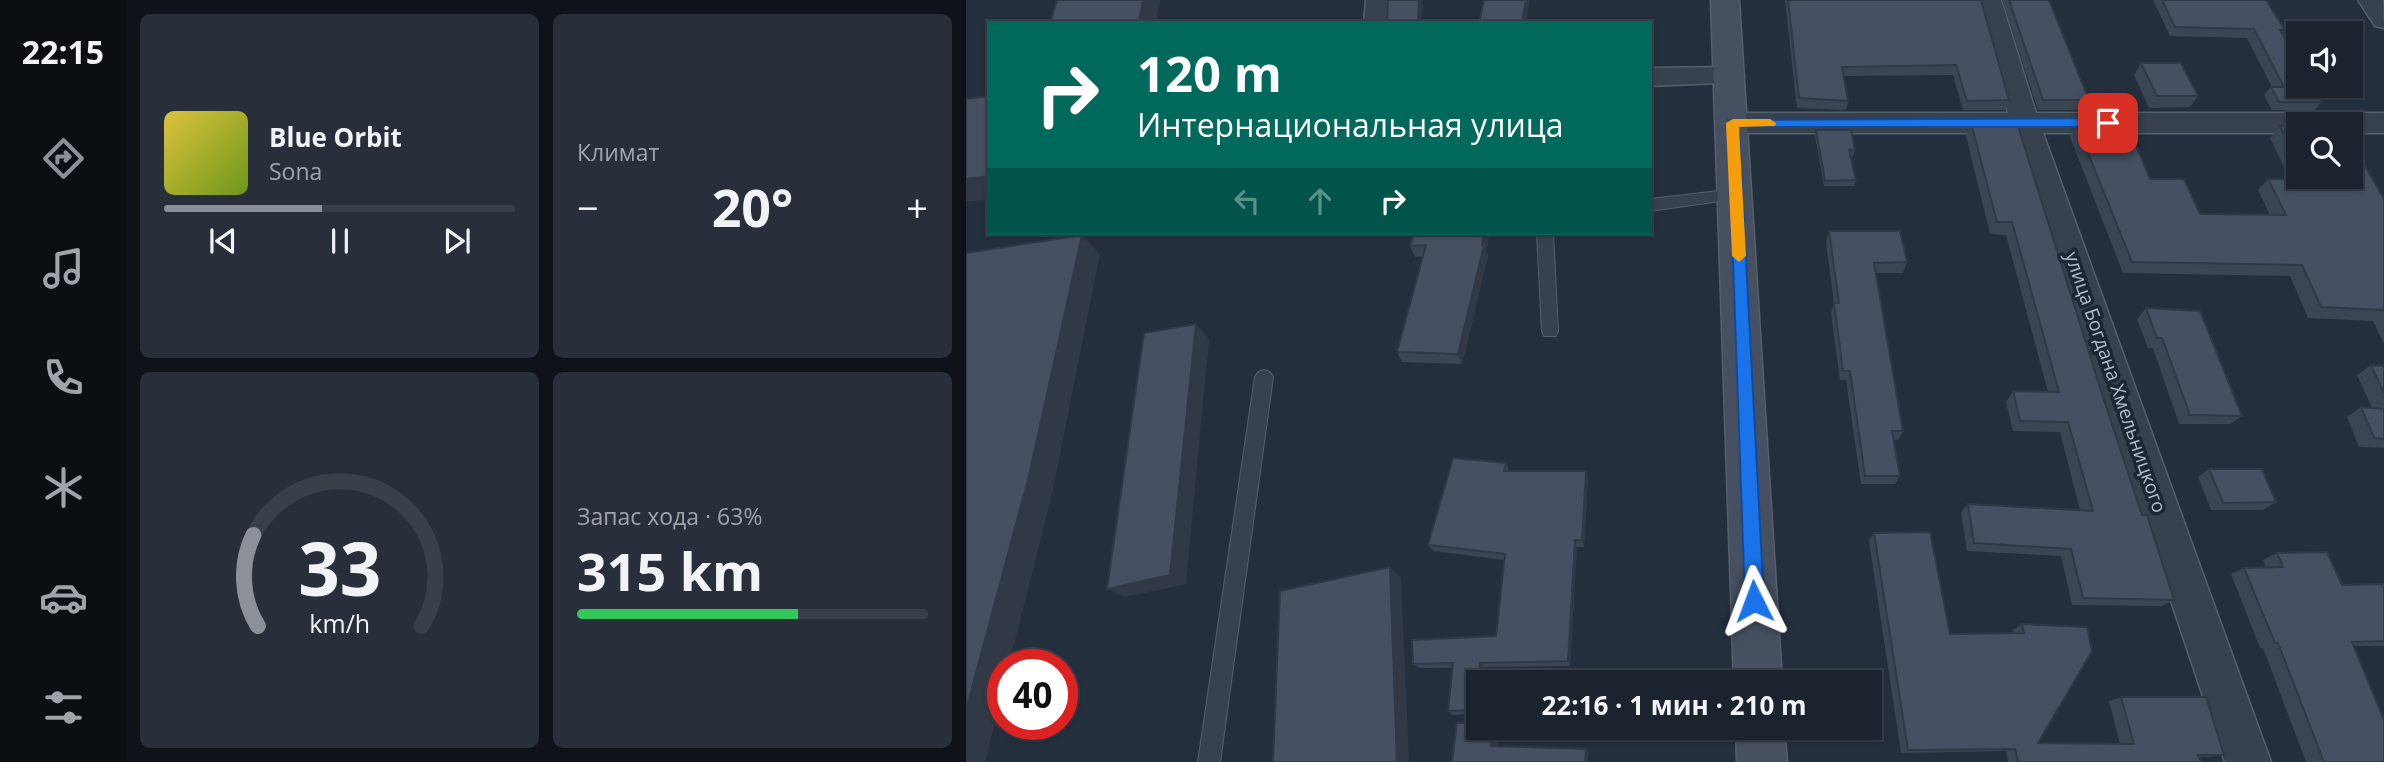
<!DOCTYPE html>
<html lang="ru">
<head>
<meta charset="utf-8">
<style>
	body { margin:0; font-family:"Open Sans",sans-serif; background:#282f3a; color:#f1f3f6; height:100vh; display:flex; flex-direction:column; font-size:26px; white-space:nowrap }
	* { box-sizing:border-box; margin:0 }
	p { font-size:23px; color:#a0a4aa }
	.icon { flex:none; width:38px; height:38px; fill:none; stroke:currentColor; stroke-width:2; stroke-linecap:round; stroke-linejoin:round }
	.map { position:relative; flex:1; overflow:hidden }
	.sheet { display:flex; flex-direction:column; gap:14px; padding:14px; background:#0f1319; width:840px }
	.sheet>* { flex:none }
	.guide { position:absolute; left:21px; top:21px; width:665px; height:214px; border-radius:0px; box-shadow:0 2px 5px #0004,0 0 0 2px #39404a; background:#00695c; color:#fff; overflow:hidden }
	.fabs { position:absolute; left:1320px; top:21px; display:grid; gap:14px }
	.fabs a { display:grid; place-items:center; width:77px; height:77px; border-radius:0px; background:#1b232e; box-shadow:0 2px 5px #0004,0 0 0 2px #39404a; font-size:35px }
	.speed { position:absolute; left:21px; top:649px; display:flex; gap:14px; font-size:35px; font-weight:700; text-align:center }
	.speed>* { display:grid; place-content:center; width:91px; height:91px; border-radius:50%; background:#1b232e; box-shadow:0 2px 5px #0004,0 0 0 2px #39404a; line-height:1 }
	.speed .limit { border:10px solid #d22; background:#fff; color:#111 }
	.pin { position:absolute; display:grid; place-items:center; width:60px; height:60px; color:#fff; margin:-30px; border-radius:14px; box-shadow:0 4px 10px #0006 }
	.me { position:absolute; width:77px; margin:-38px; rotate:357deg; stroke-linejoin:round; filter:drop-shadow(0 0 5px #0008) }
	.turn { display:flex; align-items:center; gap:24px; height:147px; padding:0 35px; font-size:32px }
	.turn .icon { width:91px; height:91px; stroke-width:2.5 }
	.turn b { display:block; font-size:49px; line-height:60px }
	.lanes { display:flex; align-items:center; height:66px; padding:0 35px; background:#0003; justify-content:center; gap:35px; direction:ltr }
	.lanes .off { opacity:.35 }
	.big { font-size:52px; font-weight:700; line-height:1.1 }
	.sheet .tile { flex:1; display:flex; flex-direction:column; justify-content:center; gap:10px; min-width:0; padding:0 24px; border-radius:10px; background:#282f3a }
	.sheet .dial { align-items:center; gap:0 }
	.dial svg { height:182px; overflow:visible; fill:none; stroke:#39404a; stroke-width:7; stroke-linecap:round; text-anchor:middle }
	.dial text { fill:#f1f3f6; stroke:none }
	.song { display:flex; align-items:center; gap:21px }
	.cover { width:84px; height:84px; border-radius:10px; background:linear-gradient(135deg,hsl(50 70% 55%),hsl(80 70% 35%)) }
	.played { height:7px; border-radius:4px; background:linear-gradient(90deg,#8c9099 45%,#39404a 45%) }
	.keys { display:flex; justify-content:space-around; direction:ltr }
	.heat { display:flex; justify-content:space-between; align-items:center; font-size:38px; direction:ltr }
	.charge { height:10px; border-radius:5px; background:linear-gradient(90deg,#34c759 63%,#39404a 0) }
	.sheet .tiles { flex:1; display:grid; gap:14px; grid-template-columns:repeat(2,1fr) }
	.trip { position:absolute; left:500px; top:670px; width:416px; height:70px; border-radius:0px; background:#1b232e; box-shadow:0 2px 5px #0004,0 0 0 2px #39404a; font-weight:700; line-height:70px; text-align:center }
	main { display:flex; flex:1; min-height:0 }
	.tab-bar { display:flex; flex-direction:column; width:126px; justify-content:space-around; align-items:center; background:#0b0e12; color:#a0a4aa }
	.tab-bar .icon { width:49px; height:49px }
	.tab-bar .current { color:#8c9099 }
	.tab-bar b { font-size:32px; color:#f1f3f6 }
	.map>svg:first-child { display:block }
</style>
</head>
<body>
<main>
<nav class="tab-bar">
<b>22:15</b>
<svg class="icon current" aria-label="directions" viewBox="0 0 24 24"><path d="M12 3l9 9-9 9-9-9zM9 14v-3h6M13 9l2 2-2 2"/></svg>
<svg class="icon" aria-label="music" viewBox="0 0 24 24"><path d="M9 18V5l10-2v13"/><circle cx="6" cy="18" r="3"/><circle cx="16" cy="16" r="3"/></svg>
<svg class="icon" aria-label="phone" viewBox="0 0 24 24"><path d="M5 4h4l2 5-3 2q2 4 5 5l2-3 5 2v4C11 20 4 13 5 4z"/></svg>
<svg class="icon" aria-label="climate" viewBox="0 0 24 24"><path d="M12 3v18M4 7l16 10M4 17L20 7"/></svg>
<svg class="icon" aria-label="car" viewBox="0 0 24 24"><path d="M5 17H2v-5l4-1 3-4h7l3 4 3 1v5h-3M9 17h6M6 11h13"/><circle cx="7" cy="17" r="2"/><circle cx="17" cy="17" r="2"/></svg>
<svg class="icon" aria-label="filters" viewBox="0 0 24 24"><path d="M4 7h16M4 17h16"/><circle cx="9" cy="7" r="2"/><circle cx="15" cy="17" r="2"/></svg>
</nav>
<section class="sheet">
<div class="tiles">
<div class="tile">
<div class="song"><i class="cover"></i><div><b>Blue Orbit</b><p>Sona</p></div></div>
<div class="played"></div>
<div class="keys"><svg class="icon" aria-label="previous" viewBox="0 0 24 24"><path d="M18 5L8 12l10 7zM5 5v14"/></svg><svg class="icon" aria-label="pause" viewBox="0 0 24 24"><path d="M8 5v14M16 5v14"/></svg><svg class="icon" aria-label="next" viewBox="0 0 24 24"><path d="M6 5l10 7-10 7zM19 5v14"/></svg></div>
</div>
<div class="tile"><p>Климат</p>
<div class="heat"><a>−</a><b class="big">20°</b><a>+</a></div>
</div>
<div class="tile dial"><svg viewBox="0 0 100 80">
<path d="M14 69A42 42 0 1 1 86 69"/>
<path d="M14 69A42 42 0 0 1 12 29" stroke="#8c9099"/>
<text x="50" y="56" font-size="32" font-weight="700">33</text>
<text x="50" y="72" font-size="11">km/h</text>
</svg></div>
<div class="tile"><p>Запас хода · 63%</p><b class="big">315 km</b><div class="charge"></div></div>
</div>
</section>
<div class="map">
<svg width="1418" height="762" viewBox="0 0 1418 762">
	<rect width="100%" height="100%" fill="#242f3e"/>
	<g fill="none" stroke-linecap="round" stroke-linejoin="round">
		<!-- lane casing -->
		<g stroke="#565f6c" stroke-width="2">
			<path id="lane" d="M770,189L775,190L777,194L775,198L684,211V199Z
				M571,233H587L592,331L590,336H578L576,331Z
				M298,370L304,372L307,377L254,762H232L289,377L292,372Z"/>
		</g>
		<!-- street casing -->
		<g stroke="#565f6c" stroke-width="3">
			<path id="street" d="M400,0H424V23H398Z
				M1011,0H1035L1070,113H1418V133H1384V124H1332V133H1077L1305,762H1259L1048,133H767L757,130L753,123L757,116L767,113H1042Z
				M1392,0H1417L1418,28L1409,26Z
				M765,67L774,70L778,76L774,82L684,86V68Z"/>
		</g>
		<!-- secondary casing -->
		<g stroke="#565f6c" stroke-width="3">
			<path id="secondary" d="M745,0H773L816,682H768Z
				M770,728H818L821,762H771Z"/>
		</g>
		<!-- lane -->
		<use href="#lane" fill="#38414e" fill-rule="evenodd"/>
		<!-- street -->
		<use href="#street" fill="#38414e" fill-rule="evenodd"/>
		<!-- secondary -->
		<use href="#secondary" fill="#465061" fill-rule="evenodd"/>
	</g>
	<!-- wall -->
	<path fill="#3b4654" d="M819,0H1015L1043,100L1039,110H997L987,75L878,76L882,101L880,110L831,108Z
		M1036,0H1083L1123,100L1117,110H1072Z
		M1187,0H1300L1319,30L1316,33L1356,102L1349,110H1306L1298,95L1305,87H1306L1281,38L1204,36Z
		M1175,63L1232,96L1224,107L1183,108L1168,75Z
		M1345,115L1375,124H1336Z
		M1005,123L1137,397L1176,515L1208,600L1195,606L1106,605L1095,556L1001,551L995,512L1002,504L1114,510L1094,432L1047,431L1040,402L1047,391L1082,392L1040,235L1024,234L1000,136Z
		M1332,125V177H1384L1418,199V344L1407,321L1342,318L1324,276L1157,273L1104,137L1111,126L1234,214L1304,215L1292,190L1302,179H1324L1304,138L1314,126Z
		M850,130L889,150L887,156H885L890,180L888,186H858L849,136Z
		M863,231L941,262L937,273H910L937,431L932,440H927L934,476L929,484H895L880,380H874L865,313L868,303L860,242Z
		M448,233H524L520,251L522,256L496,364L436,362L431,352L457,256L449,257L444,246Z
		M1180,308L1276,416L1264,424H1213L1187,348H1182L1171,319Z
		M1405,365L1418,366V448L1393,447L1381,417L1395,407L1406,408L1391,375Z
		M540,463L543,471L622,479L618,547H611L604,666L519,667L517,682H513V713L487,715L482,711L486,668H453L447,664L530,636L538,560L468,551L462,545Z
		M1243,469L1310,502L1297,510H1245L1232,477Z
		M908,533L984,634L1048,633L1047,630L1056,624L1072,743L1154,744L1143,701L1155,697L1258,755L1243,757H1233L1235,762H1042L1040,751L935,753L903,541Z
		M1311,553L1376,585L1418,584V646H1388L1418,762H1340L1297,648H1294L1265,574L1278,568L1300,567L1297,560Z"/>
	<!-- shaded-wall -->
	<path fill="#303945" d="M177,0H194L190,23H173Z
		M453,0H457L456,23H452Z
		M560,0H564L560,23H556Z
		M23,176V199L0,202V179Z
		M518,233H524L520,251L522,256L496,364L492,354Z
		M116,235L134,254L87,490L43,665H37V691L19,762H0V710Z
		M230,324L243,339L220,584L159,597L141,589Z
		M620,471L622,479L618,547L616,540Z
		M609,540L611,547L604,666L602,661Z
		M424,567L435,578L443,762H431Z
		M514,663L519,667L517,682H513V712L510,710Z
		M527,728H533L531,749L525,746Z
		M620,749L623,752L622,762H619Z"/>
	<!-- building -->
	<path fill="#455162" stroke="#303945" stroke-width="2" d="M91,0H177L173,23H84Z
		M422,0H453L452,23H421Z
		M518,0H560L556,23H513Z
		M822,0H1015L1043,100L1001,101L990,65L876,67L882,101L833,98Z
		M1043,0H1083L1123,100H1077Z
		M1196,0H1300L1319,30H1314L1332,60V86H1347L1356,102H1313L1305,87H1318L1288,29L1209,27Z
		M1175,63H1215L1232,96H1191Z
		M23,96V176L0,179V99Z
		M1345,115H1369L1375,124H1336H1342Z
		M1005,123H1051L1137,397L1176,515H1181L1208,600L1117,598L1105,549L1008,543L1002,504L1127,511L1102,422L1054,421L1047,391L1093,392L1046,222H1031Z
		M1332,125V162L1314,126Z
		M1111,126H1162L1184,179H1218L1234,214L1320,215L1302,179L1341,180L1339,177H1384V140L1418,199V310L1355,307L1336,265L1166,262Z
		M850,130H885L889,150H883L890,180L859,181Z
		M863,231H934L941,262L908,263L937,431H926L934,476H899L884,371H877L868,303H873Z
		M448,233H518L516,245H518L492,354L431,352L460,245L444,246Z
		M116,235L63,476L0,710V253Z
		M1180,308L1234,311L1276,416L1224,415L1196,338H1191Z
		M230,324L204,575L141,589L178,333Z
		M1405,365L1418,366V393Z
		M1395,407L1418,409V439L1408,438Z
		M487,458L540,463L538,471H620L616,540H609L602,661L514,663L510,710L482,711L487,663L447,664L446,640L530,636L539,554L462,545Z
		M1243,469H1296L1310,502L1257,503Z
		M964,532L984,634L1058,633L1056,624L1121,627L1126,651L1072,743L1168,744L1155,697H1240L1258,755H1232L1235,762H1052L1049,749L942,750L908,533Z
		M1361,552L1376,585L1418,584V641L1386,642L1418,720V762H1358L1312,643H1309L1278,568L1317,567L1311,553Z
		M424,567L431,762H307L314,591Z
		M491,723H513V728H527L525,746L620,749L619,762H486Z"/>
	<!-- route -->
	<path fill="#1a73e8" stroke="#114b97" stroke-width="2" d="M1142,118L1149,123L1142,127H773L798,601L795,608L788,610L782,608L779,601L762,120Z"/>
	<!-- slow -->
	<path fill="#f59e0b" d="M804,119L810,123L809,126L773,127L780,256L773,262L766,256L760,123L767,119Z"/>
	<g text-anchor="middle" stroke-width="7" stroke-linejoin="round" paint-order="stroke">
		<!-- street labels -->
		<g font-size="19" fill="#b4bcc9" stroke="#1d2633">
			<text transform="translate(1150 382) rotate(71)" y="7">улица Богдана Хмельницкого</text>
		</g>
	</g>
</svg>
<div class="fabs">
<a><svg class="icon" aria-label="sound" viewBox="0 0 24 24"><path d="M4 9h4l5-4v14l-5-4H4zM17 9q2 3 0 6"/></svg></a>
<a><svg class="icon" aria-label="search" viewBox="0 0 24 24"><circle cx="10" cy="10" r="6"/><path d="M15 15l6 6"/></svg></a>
</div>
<div class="speed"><div class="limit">40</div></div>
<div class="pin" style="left:1142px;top:123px;background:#d93025"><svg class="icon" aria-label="arrive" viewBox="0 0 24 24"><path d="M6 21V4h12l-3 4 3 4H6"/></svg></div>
<svg class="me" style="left:788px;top:601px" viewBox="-20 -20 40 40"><path d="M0-17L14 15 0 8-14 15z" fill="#1a73e8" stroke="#fff" stroke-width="4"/></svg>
<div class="trip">22:16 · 1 мин · 210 m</div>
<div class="guide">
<div class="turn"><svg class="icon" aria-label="right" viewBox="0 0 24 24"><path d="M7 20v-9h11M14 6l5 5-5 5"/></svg><div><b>120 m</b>Интернациональная улица</div></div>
<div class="lanes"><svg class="icon off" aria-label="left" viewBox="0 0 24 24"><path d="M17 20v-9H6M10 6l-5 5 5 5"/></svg><svg class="icon off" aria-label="ahead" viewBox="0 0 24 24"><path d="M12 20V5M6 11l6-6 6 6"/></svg><svg class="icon" aria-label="right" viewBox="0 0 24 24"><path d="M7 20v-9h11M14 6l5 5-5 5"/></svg></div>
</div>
</div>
</main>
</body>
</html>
